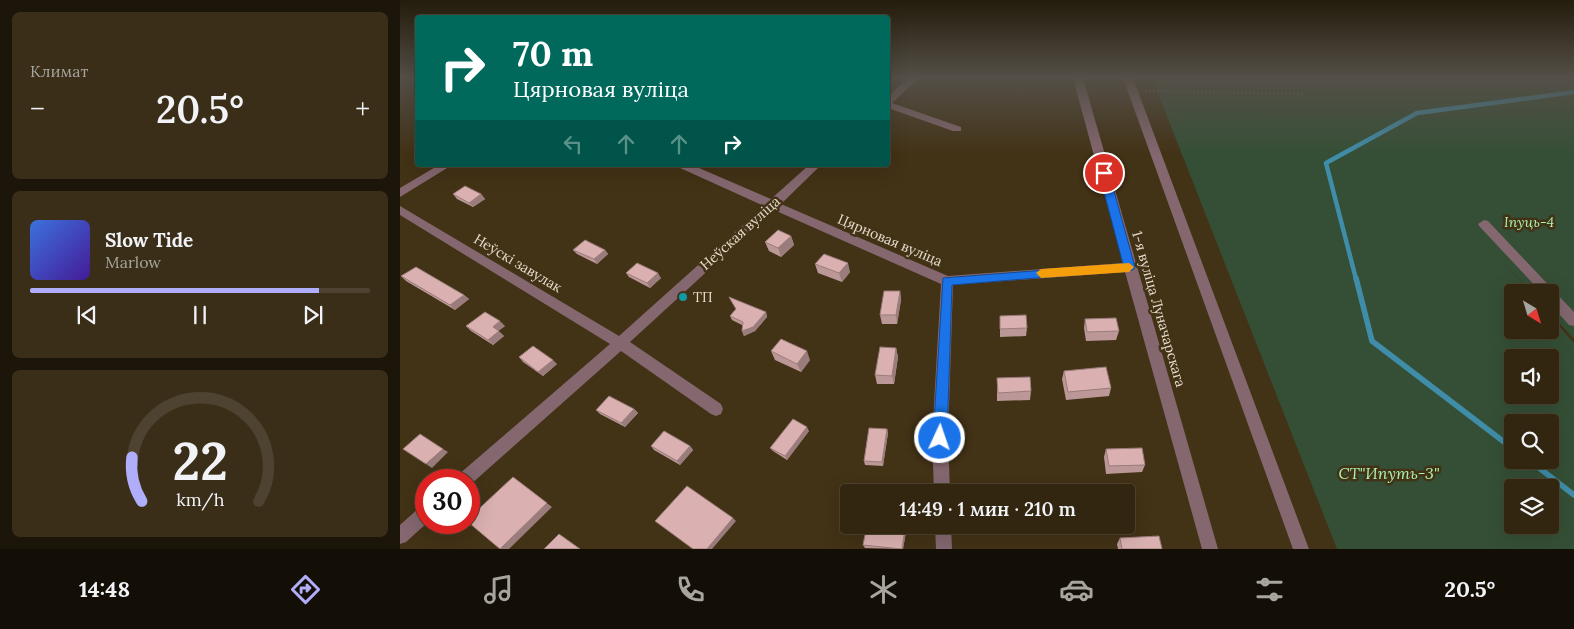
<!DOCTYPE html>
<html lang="ru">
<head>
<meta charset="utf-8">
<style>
	body { margin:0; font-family:Lora,serif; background:#3a2e19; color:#f1f3f6; height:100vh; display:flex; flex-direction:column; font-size:19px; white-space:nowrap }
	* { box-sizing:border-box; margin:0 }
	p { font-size:16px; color:#a8a59f }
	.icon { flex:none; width:28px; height:28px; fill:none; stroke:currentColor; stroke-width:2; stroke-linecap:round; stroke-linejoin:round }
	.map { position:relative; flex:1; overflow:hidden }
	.panel { display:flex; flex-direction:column; gap:12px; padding:12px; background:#1c1509; width:400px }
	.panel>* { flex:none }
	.guide { position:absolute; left:15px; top:15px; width:475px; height:152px; border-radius:5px; box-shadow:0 5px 20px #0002,0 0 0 1px #4d4330; background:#00695c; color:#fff; overflow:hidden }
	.needle { width:32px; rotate:142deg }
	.buttons { position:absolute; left:1104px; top:284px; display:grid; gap:10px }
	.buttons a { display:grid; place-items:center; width:55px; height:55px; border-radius:5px; background:#322610; box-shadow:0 5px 20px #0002,0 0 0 1px #4d4330; font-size:25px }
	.speed { position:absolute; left:15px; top:469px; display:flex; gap:10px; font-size:25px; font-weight:700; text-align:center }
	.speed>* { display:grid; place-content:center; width:65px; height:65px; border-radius:50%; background:#322610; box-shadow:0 5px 20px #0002,0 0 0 1px #4d4330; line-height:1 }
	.speed .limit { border:8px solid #d22; background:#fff; color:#111 }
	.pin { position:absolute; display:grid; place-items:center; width:42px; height:42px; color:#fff; margin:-21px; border:2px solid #fff; border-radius:50%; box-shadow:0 1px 5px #0007 }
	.me { position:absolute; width:55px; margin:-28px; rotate:3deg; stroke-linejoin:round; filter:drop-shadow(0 0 4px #0008) }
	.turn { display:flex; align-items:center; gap:18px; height:105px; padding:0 15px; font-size:22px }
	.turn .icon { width:65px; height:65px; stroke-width:2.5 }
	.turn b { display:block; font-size:35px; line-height:42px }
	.lanes { display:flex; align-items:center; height:48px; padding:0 15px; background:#0003; justify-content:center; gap:25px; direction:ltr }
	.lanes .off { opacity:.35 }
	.big { font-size:38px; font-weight:600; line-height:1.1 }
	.panel .tile { flex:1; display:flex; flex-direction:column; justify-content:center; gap:8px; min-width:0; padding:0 18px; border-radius:8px; background:#3a2e19 }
	.panel .dial { align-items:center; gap:0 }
	.dial svg { height:130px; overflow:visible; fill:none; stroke:#4d4330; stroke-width:7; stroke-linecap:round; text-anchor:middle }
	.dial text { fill:#f1f3f6; stroke:none }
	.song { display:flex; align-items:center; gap:15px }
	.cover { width:60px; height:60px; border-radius:8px; background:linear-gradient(135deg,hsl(220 70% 55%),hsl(260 70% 35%)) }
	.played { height:5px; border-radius:2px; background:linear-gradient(90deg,#b0aefa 85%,#4d4330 85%) }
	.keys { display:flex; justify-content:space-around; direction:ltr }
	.heat { display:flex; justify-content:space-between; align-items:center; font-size:28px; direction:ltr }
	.trip { position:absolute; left:440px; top:484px; width:295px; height:50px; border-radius:5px; background:#322610; box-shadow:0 5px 20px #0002,0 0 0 1px #4d4330; font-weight:600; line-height:50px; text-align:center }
	.tabs { display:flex; height:80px; justify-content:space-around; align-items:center; background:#140f06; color:#a8a59f }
	.tabs .icon { width:35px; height:35px }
	.tabs .selected { color:#b0aefa }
	.tabs b { font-size:22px; color:#f1f3f6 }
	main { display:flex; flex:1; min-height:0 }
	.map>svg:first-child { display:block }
</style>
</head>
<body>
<main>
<section class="panel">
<div class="tile"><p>Климат</p>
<div class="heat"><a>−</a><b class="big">20.5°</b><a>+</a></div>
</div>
<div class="tile">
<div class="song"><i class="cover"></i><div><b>Slow Tide</b><p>Marlow</p></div></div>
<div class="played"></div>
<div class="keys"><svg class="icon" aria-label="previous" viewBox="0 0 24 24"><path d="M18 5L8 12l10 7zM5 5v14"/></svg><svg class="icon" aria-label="pause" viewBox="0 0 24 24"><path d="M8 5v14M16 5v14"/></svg><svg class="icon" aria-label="next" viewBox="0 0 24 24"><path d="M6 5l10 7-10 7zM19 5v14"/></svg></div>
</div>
<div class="tile dial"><svg viewBox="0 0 100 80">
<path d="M14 69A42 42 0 1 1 86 69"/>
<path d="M14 69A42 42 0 0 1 8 42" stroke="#b0aefa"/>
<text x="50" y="56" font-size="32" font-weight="700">22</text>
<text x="50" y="72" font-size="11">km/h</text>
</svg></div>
</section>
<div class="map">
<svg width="1174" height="549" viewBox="0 0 1174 549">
	<rect width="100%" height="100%" fill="#423216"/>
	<!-- green -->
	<path fill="#354f36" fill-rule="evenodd" d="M752,78H1174V339L1150,313V292H1131L1101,260L1130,292H1112V330H1150V316L1174,343V549H937ZM1112,358H1150V395H1112ZM1112,422H1150V460H1112ZM1112,488H1150V525H1112Z"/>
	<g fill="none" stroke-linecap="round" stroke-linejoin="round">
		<!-- stream-far1 -->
		<path stroke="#408da9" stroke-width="4.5" d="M956,279L926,163L1017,113L1174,92"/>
		<!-- stream -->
		<path stroke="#408da9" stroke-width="5.5" d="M956,278L972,341L1112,448
			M1129,460L1174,495"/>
		<!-- path -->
		<path stroke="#82745d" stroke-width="2.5" stroke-dasharray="1 3" stroke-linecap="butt" d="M745,91L904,94"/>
		<!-- minor -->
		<path fill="#84676f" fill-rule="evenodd" d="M508,78H519L492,103L561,127V131H553L488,108V96Z
			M673,78H683L818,549H802L725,272L553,285L548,438L550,492H534L532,438L541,284L374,210L230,342L321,404L323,409L321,414L316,416L311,414L221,351L70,485L69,480H56L58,475L210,344L0,215V206L219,336L364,206L278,167L277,165H292L371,199L409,165H421L381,204L548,276L723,263Z
			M723,78H733L909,549H893Z
			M39,165H52L0,197V188Z
			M1084,220L1088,221L1174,312V326L1169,325L1150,304V292H1141L1080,227L1078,224Z
			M26,505L28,522L6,542L0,544V525L20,507Z
			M535,525H551L552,549H536Z"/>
	</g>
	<!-- wall -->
	<path fill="#bb9897" d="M53,194H81L85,199L73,207L57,199Z
		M391,236L394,245L381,257L369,251L365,242Z
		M173,250H205L208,254L197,264L177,254Z
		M415,264L450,272L442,282L418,273Z
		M226,273L261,278L250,288L229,277Z
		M1,276L64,295L69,299L55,310L6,281Z
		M500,291L501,300L497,324H482L480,315Z
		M336,309L366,312L367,317L355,331L344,336L342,331V325L332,320L330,316Z
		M600,316L627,328L626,336L600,337Z
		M685,319L719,331L716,340L686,341L684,328Z
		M66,326H105L98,331L104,336L93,345L71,331Z
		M496,348L498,357L494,384H477L475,375Z
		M371,351L410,360L401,372L375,360Z
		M119,357L157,364L143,376L123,362Z
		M664,371L711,388L709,396L666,400L662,379Z
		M597,378L631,391L630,400L597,401Z
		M234,409L238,413L225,427L200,414L196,410Z
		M487,429L488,433L483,466L465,465L464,461Z
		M409,431L387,460L373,451L370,448Z
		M251,446H290L293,450L280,465L254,450Z
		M706,449L745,465L742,472L706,474L704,457Z
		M506,532L503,549L465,548L463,545Z
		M720,538L762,549H718L717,544Z"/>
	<!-- shaded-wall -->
	<path fill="#997c7b" d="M81,194L85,199L73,207L69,203Z
		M391,236L394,245L381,257L378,248Z
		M205,250L208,254L197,264L194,259Z
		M448,263L450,272L442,282L439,273Z
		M258,273L261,278L250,288L247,283Z
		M500,291L501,300L497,324L496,315Z
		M64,295L69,299L55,310L50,305Z
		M366,312L367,317L355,331L344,336L342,331Z
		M100,321L105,326L97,332L93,327Z
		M99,331L104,336L93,345L88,340Z
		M496,348L498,357L494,384L492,376Z
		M407,351L410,360L401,372L397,364Z
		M153,360L157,364L143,376L138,372Z
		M234,409L238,413L225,427L221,423Z
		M407,427L409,431L387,460L385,456Z
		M487,429L488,433L483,466L482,462Z
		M290,446L293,450L280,465L277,461Z
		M43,449L48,452L32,468L26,464Z
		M113,477L152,507L109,549H100Z
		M333,518L336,521L312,549H307Z
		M505,529L506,532L503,549H502Z"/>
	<!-- building -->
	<path fill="#dab1b0" stroke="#997c7b" d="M65,186L81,194L69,203L53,194Z
		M378,230L391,236L378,248L365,242Z
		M185,240L205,250L194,259L173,250Z
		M424,254L448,263L439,273L415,264Z
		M237,263L258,273L247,283L226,273Z
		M16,267L64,295L50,305L1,276Z
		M484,291H500L496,315H480Z
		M329,297L366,312L353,327L342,331L343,322L330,316L336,309Z
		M85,312L100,321L93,327L99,331L88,340L66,326Z
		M626,315L627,328L600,329V316Z
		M716,318L719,331L687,332L685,319Z
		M381,339L407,351L397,364L371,351Z
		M133,346L153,360L138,372L119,357Z
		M480,347L496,348L492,376L475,375Z
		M706,367L711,388L668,392L664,371Z
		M630,377L631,391L598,393L597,378Z
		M209,396L234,409L221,423L196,410Z
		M393,419L407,427L385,456L370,448Z
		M469,428L487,429L482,462L464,461Z
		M264,431L290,446L277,461L251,446Z
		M20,434L43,449L26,464L3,449Z
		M742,448L745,465L709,466L706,449Z
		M113,477L147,503L100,549L68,522L69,518Z
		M287,486L333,518L307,549H293L255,521Z
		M669,489V492H631V490Z
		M467,525L505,529L502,549L463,545Z
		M159,534L180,549H144Z
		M759,536L762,549H722L720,538Z"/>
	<!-- sky -->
	<linearGradient id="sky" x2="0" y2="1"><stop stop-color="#241c0c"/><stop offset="0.5" stop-color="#544f47"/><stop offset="1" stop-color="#544f47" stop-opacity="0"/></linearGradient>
	<rect width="1174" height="155" fill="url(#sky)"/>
	<!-- route -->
	<path fill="#1a73e8" stroke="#114b97" d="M704,169L709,173L735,267L733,270L552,285L547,438L545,442L540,444L535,442L533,438L543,278L723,264L699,173Z"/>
	<!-- slow -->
	<path fill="#f59e0b" d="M729,263L734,267L729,272L641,278L636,273L641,269Z"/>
	<!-- markers -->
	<circle fill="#0f9aa8" stroke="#423216" stroke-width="2" cx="283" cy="297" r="5"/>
	<g text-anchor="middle" stroke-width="5" stroke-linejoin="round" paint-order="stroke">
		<!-- park labels -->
		<g font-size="14" font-style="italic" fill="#aaf1ae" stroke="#423216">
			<text x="1129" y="227">Іпуць-4</text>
		</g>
		<!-- street labels -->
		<g font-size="14" fill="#e5dbcb" stroke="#423216">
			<text transform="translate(340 233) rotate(-42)" y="5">Неўская вуліца</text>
			<text transform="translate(490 240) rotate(23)" y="5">Цярновая вуліца</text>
			<text transform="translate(118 263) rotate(31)" y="5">Неўскі завулак</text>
			<text transform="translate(759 309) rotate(74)" y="5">1-я вуліца Луначарскага</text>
		</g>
		<!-- poi labels -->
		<g font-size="14" fill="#e5dbcb" stroke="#423216" text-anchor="start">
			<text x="293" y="302">ТП</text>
		</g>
		<!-- near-park labels -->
		<g font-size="16" font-style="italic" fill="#aaf1ae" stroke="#423216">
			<text x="989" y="479">СТ"Ипуть-3"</text>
		</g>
	</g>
</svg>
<div class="buttons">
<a><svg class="needle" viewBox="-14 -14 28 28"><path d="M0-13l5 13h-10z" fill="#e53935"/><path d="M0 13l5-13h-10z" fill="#a8a59f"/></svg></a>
<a><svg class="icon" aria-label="sound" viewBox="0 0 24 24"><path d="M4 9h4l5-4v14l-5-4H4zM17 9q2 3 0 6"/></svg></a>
<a><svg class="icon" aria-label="search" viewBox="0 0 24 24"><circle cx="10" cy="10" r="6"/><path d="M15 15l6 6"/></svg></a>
<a><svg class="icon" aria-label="layers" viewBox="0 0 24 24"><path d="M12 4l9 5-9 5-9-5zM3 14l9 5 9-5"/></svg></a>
</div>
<div class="speed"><div class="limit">30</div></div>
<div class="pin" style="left:704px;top:173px;background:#d93025"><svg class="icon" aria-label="arrive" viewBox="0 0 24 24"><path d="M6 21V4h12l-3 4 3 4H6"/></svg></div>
<svg class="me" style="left:540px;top:438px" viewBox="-20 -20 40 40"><circle r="17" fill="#1a73e8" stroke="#fff" stroke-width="3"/><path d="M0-11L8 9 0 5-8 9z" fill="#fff"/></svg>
<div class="trip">14:49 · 1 мин · 210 m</div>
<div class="guide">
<div class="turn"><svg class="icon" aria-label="right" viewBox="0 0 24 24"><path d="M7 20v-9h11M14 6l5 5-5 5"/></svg><div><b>70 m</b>Цярновая вуліца</div></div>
<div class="lanes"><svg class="icon off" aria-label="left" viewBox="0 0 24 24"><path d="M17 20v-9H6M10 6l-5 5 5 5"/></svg><svg class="icon off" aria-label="ahead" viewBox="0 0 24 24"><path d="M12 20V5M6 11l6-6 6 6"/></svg><svg class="icon off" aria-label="ahead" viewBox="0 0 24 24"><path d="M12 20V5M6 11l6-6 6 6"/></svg><svg class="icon" aria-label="right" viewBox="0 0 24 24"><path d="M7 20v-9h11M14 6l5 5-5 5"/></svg></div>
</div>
</div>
</main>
<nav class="tabs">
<b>14:48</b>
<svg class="icon selected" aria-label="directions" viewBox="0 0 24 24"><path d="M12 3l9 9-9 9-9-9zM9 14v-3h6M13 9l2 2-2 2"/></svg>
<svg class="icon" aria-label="music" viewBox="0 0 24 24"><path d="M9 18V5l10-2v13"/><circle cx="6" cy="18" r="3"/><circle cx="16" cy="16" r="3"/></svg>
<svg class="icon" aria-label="phone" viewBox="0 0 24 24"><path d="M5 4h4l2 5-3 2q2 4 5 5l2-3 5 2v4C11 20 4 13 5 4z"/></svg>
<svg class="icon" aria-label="climate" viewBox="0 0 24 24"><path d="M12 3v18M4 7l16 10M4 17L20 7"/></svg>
<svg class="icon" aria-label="car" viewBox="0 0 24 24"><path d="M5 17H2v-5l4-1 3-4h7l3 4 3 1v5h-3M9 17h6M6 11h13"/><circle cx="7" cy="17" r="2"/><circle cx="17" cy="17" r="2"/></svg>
<svg class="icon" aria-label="filters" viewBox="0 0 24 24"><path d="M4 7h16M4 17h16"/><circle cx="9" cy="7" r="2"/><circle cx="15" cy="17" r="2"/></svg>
<b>20.5°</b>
</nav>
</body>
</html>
